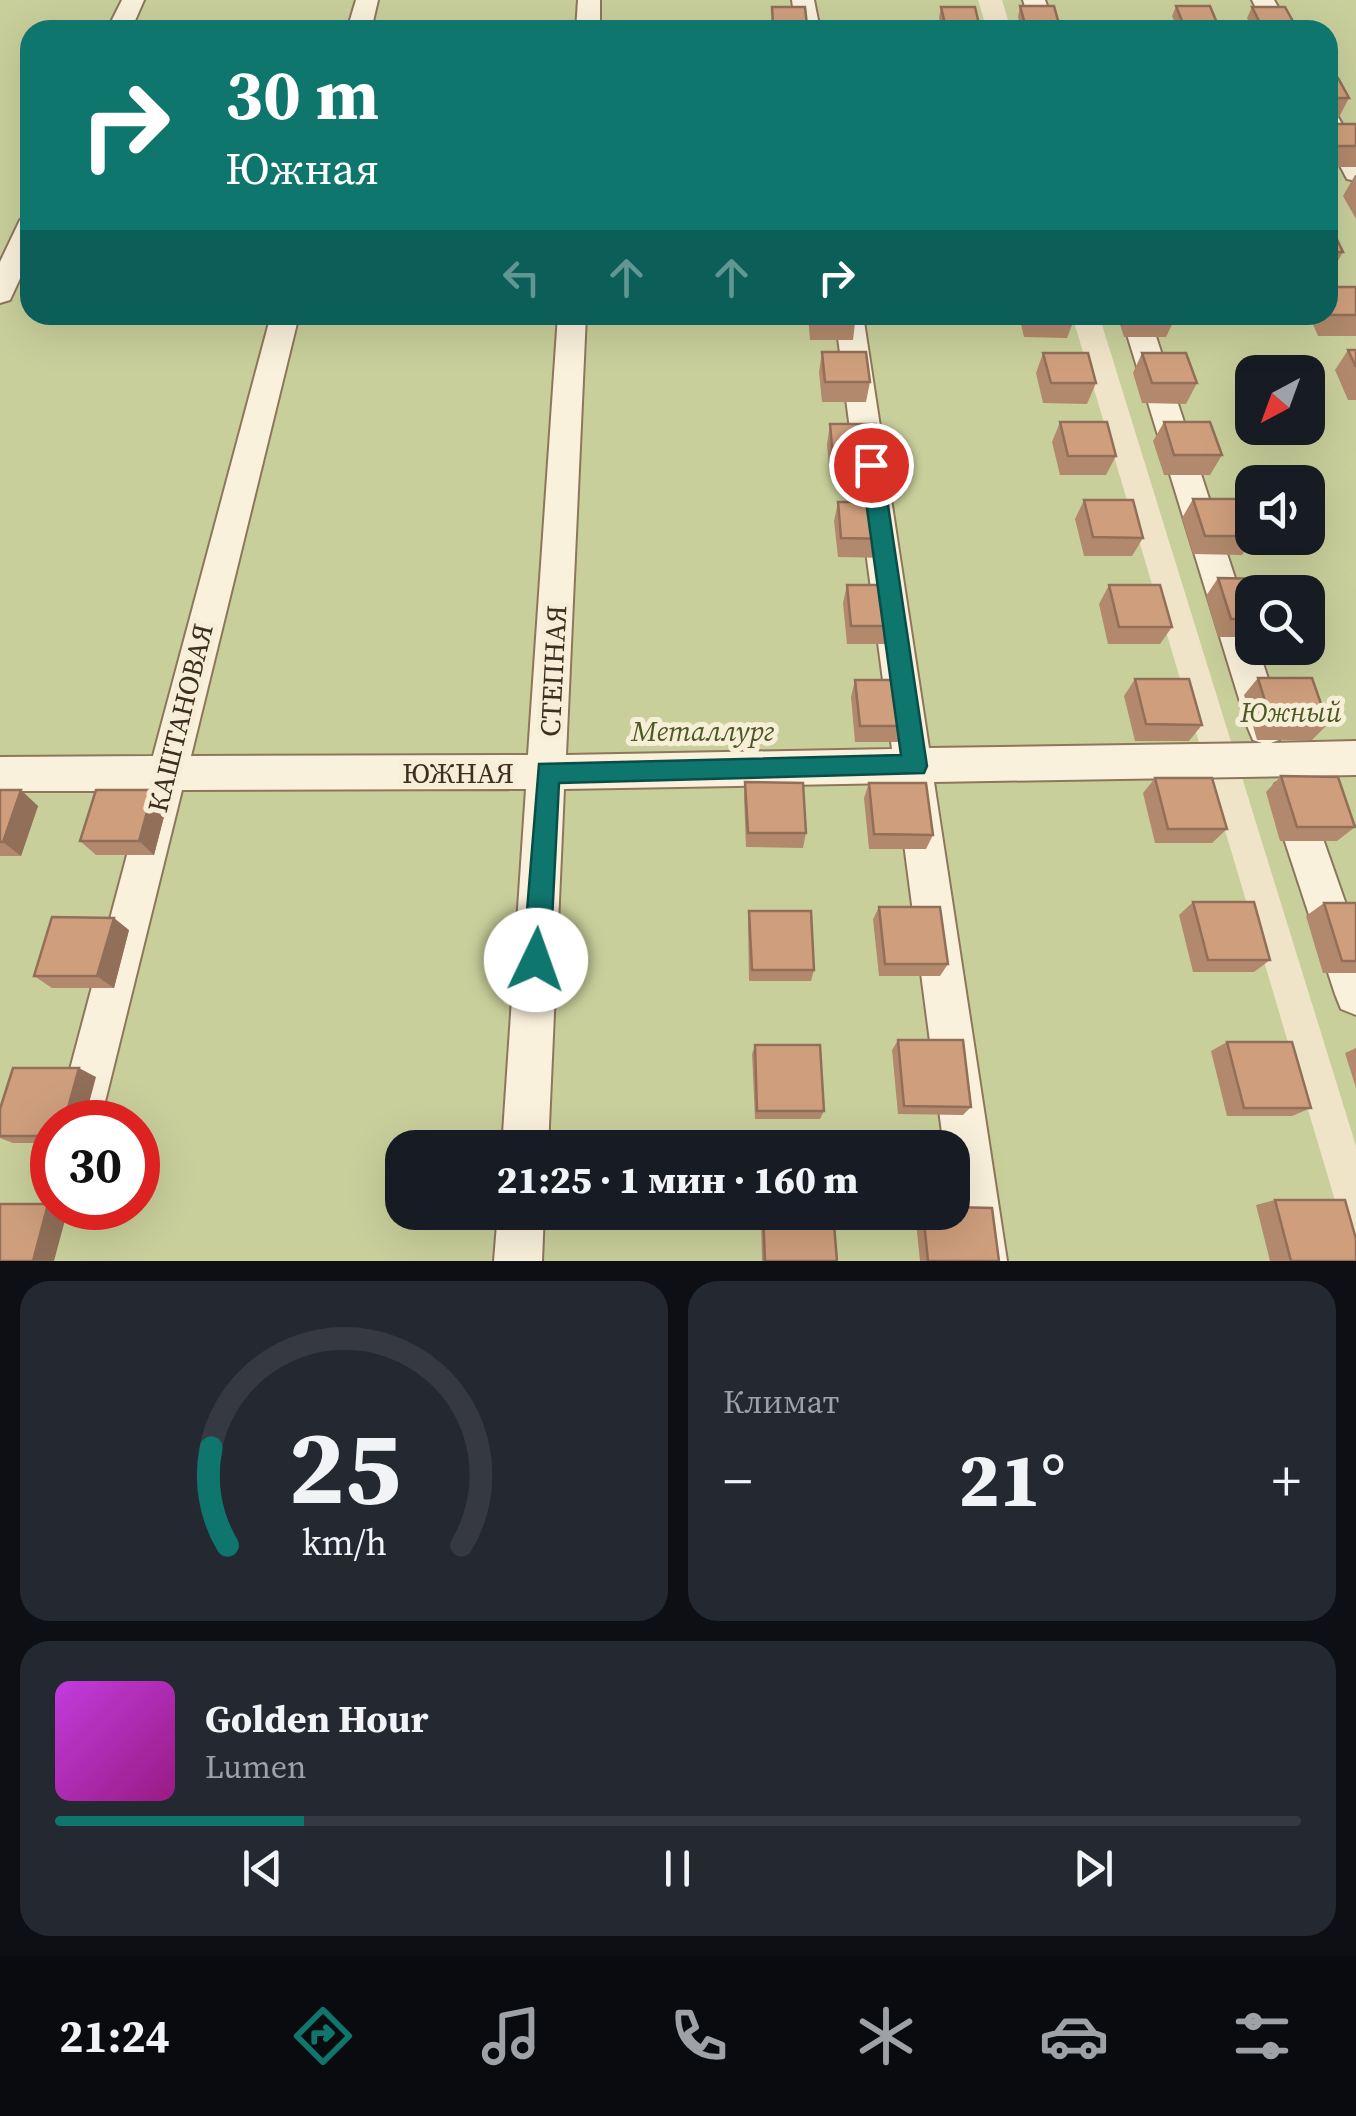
<!DOCTYPE html>
<html lang="ru">
<head>
<meta charset="utf-8">
<style>
	body { margin:0; font-family:"Source Serif 4",serif; background:#242831; color:#f1f3f6; height:100vh; display:flex; flex-direction:column; font-size:38px; white-space:nowrap }
	* { box-sizing:border-box; margin:0 }
	p { font-size:32px; color:#9ea1a6 }
	.icon { flex:none; width:55px; height:55px; fill:none; stroke:currentColor; stroke-width:2; stroke-linecap:round; stroke-linejoin:round }
	.map { position:relative; height:1261px; overflow:hidden }
	.sheet { display:flex; flex-direction:column; gap:20px; padding:20px; background:#0d0f14; flex:1 }
	.sheet>* { flex:none }
	.banner { position:absolute; left:20px; top:20px; width:1318px; height:305px; border-radius:30px; box-shadow:0 10px 40px #0002; background:#0f766e; color:#fff; overflow:hidden }
	.needle { width:65px; rotate:221deg }
	.fabs { position:absolute; left:1235px; top:355px; display:grid; gap:20px }
	.fabs a { display:grid; place-items:center; width:90px; height:90px; border-radius:20px; background:#171b24; box-shadow:0 10px 40px #0002; font-size:50px }
	.speed { position:absolute; left:30px; top:1100px; display:flex; gap:20px; font-size:50px; font-weight:700; text-align:center }
	.speed>* { display:grid; place-content:center; width:130px; height:130px; border-radius:50%; background:#171b24; box-shadow:0 10px 40px #0002; line-height:1 }
	.speed .limit { border:15px solid #d22; background:#fff; color:#111 }
	.pin { position:absolute; display:grid; place-items:center; width:85px; height:85px; color:#fff; margin:-42px; border:5px solid #fff; border-radius:50%; box-shadow:0 2px 10px #0007 }
	.me { position:absolute; width:110px; margin:-55px; rotate:3deg; stroke-linejoin:round; filter:drop-shadow(0 0 8px #0008) }
	.turn { display:flex; align-items:center; gap:35px; height:210px; padding:0 40px; font-size:45px }
	.turn .icon { width:130px; height:130px; stroke-width:2.5 }
	.turn b { display:block; font-size:70px; line-height:85px }
	.lanes { display:flex; align-items:center; height:95px; padding:0 40px; background:#0003; justify-content:center; gap:50px; direction:ltr }
	.lanes .off { opacity:.35 }
	.big { font-size:75px; font-weight:800; line-height:1.1 }
	.sheet .card { flex:1; display:flex; flex-direction:column; justify-content:center; gap:15px; min-width:0; padding:0 35px; border-radius:30px; background:#242831 }
	.sheet .dial { align-items:center; gap:0 }
	.dial svg { height:260px; overflow:visible; fill:none; stroke:#363941; stroke-width:7; stroke-linecap:round; text-anchor:middle }
	.dial text { fill:#f1f3f6; stroke:none }
	.song { display:flex; align-items:center; gap:30px }
	.cover { width:120px; height:120px; border-radius:15px; background:linear-gradient(135deg,hsl(290 70% 55%),hsl(310 70% 35%)) }
	.played { height:10px; border-radius:5px; background:linear-gradient(90deg,#0f766e 20%,#363941 20%) }
	.keys { display:flex; justify-content:space-around; direction:ltr }
	.heat { display:flex; justify-content:space-between; align-items:center; font-size:55px; direction:ltr }
	.sheet .tiles { flex:1; display:grid; gap:20px; grid-template-columns:1fr 1fr }
	.card:last-child { grid-column:span 2 }
	.trip { position:absolute; left:385px; top:1130px; width:585px; height:100px; border-radius:30px; background:#171b24; box-shadow:0 10px 40px #0002; font-weight:800; line-height:100px; text-align:center }
	.tab-bar { display:flex; height:160px; justify-content:space-around; align-items:center; background:#090b0e; color:#9ea1a6 }
	.tab-bar .icon { width:70px; height:70px }
	.tab-bar .selected { color:#0f766e }
	.tab-bar b { font-size:45px; color:#f1f3f6 }
	.map>svg:first-child { display:block }
</style>
</head>
<body>
<div class="map">
<svg width="1356" height="1261" viewBox="0 0 1356 1261">
	<rect width="100%" height="100%" fill="#f0e4c8"/>
	<!-- green -->
	<path fill="#c9cf9b" fill-rule="evenodd" d="M0,0H978L987,30H30V315H1072L1353,1261H0ZM52,1122H138V1208H52ZM402,1148H952V1212H402Z
		M1002,0H1356V1146L1099,315H1328V30H1011ZM1252,372H1308V428H1252ZM1252,482H1308V538H1252ZM1252,592H1308V648H1252Z"/>
	<g fill="none" stroke-linecap="round" stroke-linejoin="round">
		<!-- street casing -->
		<g stroke="#8d765c" stroke-width="4">
			<path id="street" d="M122,0H144L131,30H107Z
				M356,0H378L371,30H347Z
				M578,0H600V30H576Z
				M792,0H814L820,30H796Z
				M1023,0H1045L1056,30H1032Z
				M1252,0H1274L1291,30H1267Z
				M1328,113L1337,115L1356,149V181L1347,179L1328,143Z
				M30,217V257L10,300L0,303V262L20,220Z
				M271,315H299L191,756L528,755L558,315H586L566,755L892,749L835,315H863L929,748L1262,743L1253,740L1248,728L1121,315H1149L1252,630V648H1258L1284,728L1279,740L1271,743L1356,741V775L934,782L1007,1261H959L952,1210V1148H944L896,783L564,789L548,1148H502L526,789L182,790L100,1122H56L144,791H0V757L153,756Z
				M1289,778L1303,784L1308,796L1356,933V1015L1341,1009L1335,994L1270,796L1275,784Z
				M498,1212H544L542,1261H494Z"/>
		</g>
		<!-- street -->
		<use href="#street" fill="#faf1dc" fill-rule="evenodd"/>
	</g>
	<!-- wall -->
	<path fill="#b2896c" d="M1020,6L1059,24L1058,30H1021L1018,17Z
		M1176,6L1217,23L1215,30H1178L1172,16Z
		M772,7L807,25V30H772Z
		M941,7L979,24L978,30H942L939,18Z
		M1252,7L1295,25L1292,30H1253L1247,18Z
		M1328,78L1349,98L1338,119H1328Z
		M1328,124H1356V167H1328Z
		M1355,175H1356V219L1343,196Z
		M1328,227L1343,252L1331,273H1328Z
		M1328,287H1356V336H1318L1309,315H1328Z
		M808,315H856L853,340H810Z
		M1019,315H1075V317L1067,338L1024,337Z
		M1117,315H1175L1176,316L1166,337H1124Z
		M1348,350H1356V400H1348L1335,370Z
		M822,352L870,382L866,402H822L819,372Z
		M1043,353L1096,383L1087,404L1043,403L1036,373Z
		M1142,353L1197,383L1186,404L1142,403L1133,373Z
		M1060,422L1116,456L1106,475H1060L1052,442Z
		M1164,422L1222,455L1210,475H1164L1153,441Z
		M830,424L881,458L876,477H830L827,444Z
		M1193,499L1252,530L1253,538L1242,555L1193,554L1182,518Z
		M1084,500L1143,538L1132,556H1084L1075,519Z
		M838,502L891,539L887,558L838,557L834,521Z
		M1218,578L1252,592V637H1218L1206,596Z
		M847,585L904,626L898,644H847L843,603Z
		M1109,585L1172,627L1160,644H1108L1099,604Z
		M1258,678L1328,724L1312,740H1257L1244,695Z
		M1135,679L1202,725L1189,741H1135L1124,696Z
		M855,680L915,726L910,742H855L851,697Z
		M1281,776L1355,827L1337,841H1280L1266,792Z
		M1155,778L1227,829L1212,843H1155L1143,793Z
		M745,782L806,833L803,848L746,847L744,798Z
		M869,783L933,835L926,849H869L864,798Z
		M0,790L38,806L21,856H0Z
		M153,790L167,805L154,855H96L80,841Z
		M1193,902L1270,960L1254,972H1193L1179,915Z
		M1324,903H1356V973H1323L1306,916Z
		M879,907L948,964L940,976H879L873,919Z
		M749,911L814,970L811,981H749L748,924Z
		M129,930L114,988H52L34,976Z
		M898,1040L971,1107L963,1115L898,1114L892,1050Z
		M1227,1042L1311,1108L1292,1116H1227L1211,1051Z
		M755,1045L824,1111L820,1119H755L752,1054Z
		M1356,1048V1088L1345,1053Z
		M96,1077L52,1122V1143H13L0,1138V1109Z
		M1275,1200L1356,1261H1270L1256,1205Z
		M763,1212L837,1261H762L761,1217Z
		M915,1212H952L999,1261H920Z"/>
	<!-- shaded-wall -->
	<path fill="#916f58" d="M21,790L38,806L21,856L3,842Z
		M153,790L167,805L154,855L139,841Z
		M114,918L129,930L114,988L97,976Z
		M79,1068L96,1077L84,1122H64Z
		M48,1204L52,1205V1208L68,1209L54,1261H33Z"/>
	<!-- building -->
	<path fill="#cf9f7d" stroke="#916f58" stroke-width="2.5" d="M1020,6H1054L1059,24H1025Z
		M1176,6H1210L1217,23H1183Z
		M772,7H805L807,25H773Z
		M941,7H975L979,24H945Z
		M1252,7H1285L1295,25H1261Z
		M1328,78H1338L1349,98H1328Z
		M1328,124H1356V146H1337L1328,129Z
		M1328,227H1331L1343,252H1328Z
		M1328,287H1356V315H1331L1328,307Z
		M812,315H856V319H813Z
		M1031,315H1075V317H1031Z
		M1132,315H1175L1176,316H1132Z
		M1348,350H1356V367Z
		M822,352H866L870,382H825Z
		M1043,353H1088L1096,383H1051Z
		M1142,353H1186L1197,383H1152Z
		M1060,422H1107L1116,456H1068Z
		M1164,422H1210L1222,455H1174Z
		M830,424H876L881,458L833,457Z
		M1193,499H1242L1252,530V536H1205Z
		M1084,500H1133L1143,538L1093,537Z
		M838,502H887L891,539L841,538Z
		M1218,578L1269,579L1274,592H1252V619H1231Z
		M847,585H899L904,626H851Z
		M1109,585H1160L1172,627H1119Z
		M1258,678H1312L1328,724H1272Z
		M1135,679H1189L1202,725L1146,724Z
		M855,680H910L915,726H860Z
		M1281,776L1338,777L1355,827H1297Z
		M1155,778H1212L1227,829H1168Z
		M745,782L803,783L806,833H748Z
		M869,783H926L933,835L874,834Z
		M0,790H21L3,842H0Z
		M96,790H153L139,841H80Z
		M1193,902H1254L1270,960H1208Z
		M1324,903H1356V961H1342Z
		M879,907H940L948,964H885Z
		M749,911H811L814,970H752Z
		M52,917L114,918L97,976H34Z
		M898,1040H963L971,1107L904,1106Z
		M1227,1042H1292L1311,1108H1244Z
		M755,1045H820L824,1111H757Z
		M13,1068H79L64,1122H52V1136H0V1109Z
		M1275,1200H1345L1356,1239V1261H1291Z
		M0,1204H48L33,1261H0Z
		M952,1207L992,1208L999,1261H928L923,1212H952Z
		M763,1212H833L837,1261H765Z"/>
	<!-- route -->
	<path fill="#0f766e" stroke="#0a4d48" stroke-width="2.5" d="M871,457L882,465L927,766L924,773L559,783L550,960L546,969L536,973L527,969L523,960L539,764L901,755L861,465Z"/>
	<g text-anchor="middle" stroke-width="10" stroke-linejoin="round" paint-order="stroke">
		<!-- street labels -->
		<g font-size="28" fill="#3d2e20" stroke="#f7eed8">
			<text transform="translate(553 671) rotate(-87)" y="10">СТЕПНАЯ</text>
			<text transform="translate(180 718) rotate(-76)" y="10">КАШТАНОВАЯ</text>
			<text x="458" y="783">ЮЖНАЯ</text>
		</g>
		<!-- park labels -->
		<g font-size="28" font-style="italic" fill="#4d5a26" stroke="#f7eed8">
			<text x="1291" y="722">Южный</text>
			<text x="703" y="741">Металлург</text>
		</g>
	</g>
</svg>
<div class="fabs">
<a><svg class="needle" viewBox="-14 -14 28 28"><path d="M0-13l5 13h-10z" fill="#e53935"/><path d="M0 13l5-13h-10z" fill="#9ea1a6"/></svg></a>
<a><svg class="icon" aria-label="sound" viewBox="0 0 24 24"><path d="M4 9h4l5-4v14l-5-4H4zM17 9q2 3 0 6"/></svg></a>
<a><svg class="icon" aria-label="search" viewBox="0 0 24 24"><circle cx="10" cy="10" r="6"/><path d="M15 15l6 6"/></svg></a>
</div>
<div class="speed"><div class="limit">30</div></div>
<div class="pin" style="left:871px;top:465px;background:#d93025"><svg class="icon" aria-label="arrive" viewBox="0 0 24 24"><path d="M6 21V4h12l-3 4 3 4H6"/></svg></div>
<svg class="me" style="left:536px;top:960px" viewBox="-20 -20 40 40"><circle r="19" fill="#fff"/><path d="M0-13L10 11 0 6-10 11z" fill="#0f766e"/></svg>
<div class="trip">21:25 · 1 мин · 160 m</div>
<div class="banner">
<div class="turn"><svg class="icon" aria-label="right" viewBox="0 0 24 24"><path d="M7 20v-9h11M14 6l5 5-5 5"/></svg><div><b>30 m</b>Южная</div></div>
<div class="lanes"><svg class="icon off" aria-label="left" viewBox="0 0 24 24"><path d="M17 20v-9H6M10 6l-5 5 5 5"/></svg><svg class="icon off" aria-label="ahead" viewBox="0 0 24 24"><path d="M12 20V5M6 11l6-6 6 6"/></svg><svg class="icon off" aria-label="ahead" viewBox="0 0 24 24"><path d="M12 20V5M6 11l6-6 6 6"/></svg><svg class="icon" aria-label="right" viewBox="0 0 24 24"><path d="M7 20v-9h11M14 6l5 5-5 5"/></svg></div>
</div>
</div>
<section class="sheet">
<div class="tiles">
<div class="card dial"><svg viewBox="0 0 100 80">
<path d="M14 69A42 42 0 1 1 86 69"/>
<path d="M14 69A42 42 0 0 1 9 39" stroke="#0f766e"/>
<text x="50" y="56" font-size="32" font-weight="700">25</text>
<text x="50" y="72" font-size="11">km/h</text>
</svg></div>
<div class="card"><p>Климат</p>
<div class="heat"><a>−</a><b class="big">21°</b><a>+</a></div>
</div>
<div class="card">
<div class="song"><i class="cover"></i><div><b>Golden Hour</b><p>Lumen</p></div></div>
<div class="played"></div>
<div class="keys"><svg class="icon" aria-label="previous" viewBox="0 0 24 24"><path d="M18 5L8 12l10 7zM5 5v14"/></svg><svg class="icon" aria-label="pause" viewBox="0 0 24 24"><path d="M8 5v14M16 5v14"/></svg><svg class="icon" aria-label="next" viewBox="0 0 24 24"><path d="M6 5l10 7-10 7zM19 5v14"/></svg></div>
</div>
</div>
</section>
<nav class="tab-bar">
<b>21:24</b>
<svg class="icon selected" aria-label="directions" viewBox="0 0 24 24"><path d="M12 3l9 9-9 9-9-9zM9 14v-3h6M13 9l2 2-2 2"/></svg>
<svg class="icon" aria-label="music" viewBox="0 0 24 24"><path d="M9 18V5l10-2v13"/><circle cx="6" cy="18" r="3"/><circle cx="16" cy="16" r="3"/></svg>
<svg class="icon" aria-label="phone" viewBox="0 0 24 24"><path d="M5 4h4l2 5-3 2q2 4 5 5l2-3 5 2v4C11 20 4 13 5 4z"/></svg>
<svg class="icon" aria-label="climate" viewBox="0 0 24 24"><path d="M12 3v18M4 7l16 10M4 17L20 7"/></svg>
<svg class="icon" aria-label="car" viewBox="0 0 24 24"><path d="M5 17H2v-5l4-1 3-4h7l3 4 3 1v5h-3M9 17h6M6 11h13"/><circle cx="7" cy="17" r="2"/><circle cx="17" cy="17" r="2"/></svg>
<svg class="icon" aria-label="filters" viewBox="0 0 24 24"><path d="M4 7h16M4 17h16"/><circle cx="9" cy="7" r="2"/><circle cx="15" cy="17" r="2"/></svg>
</nav>
</body>
</html>
